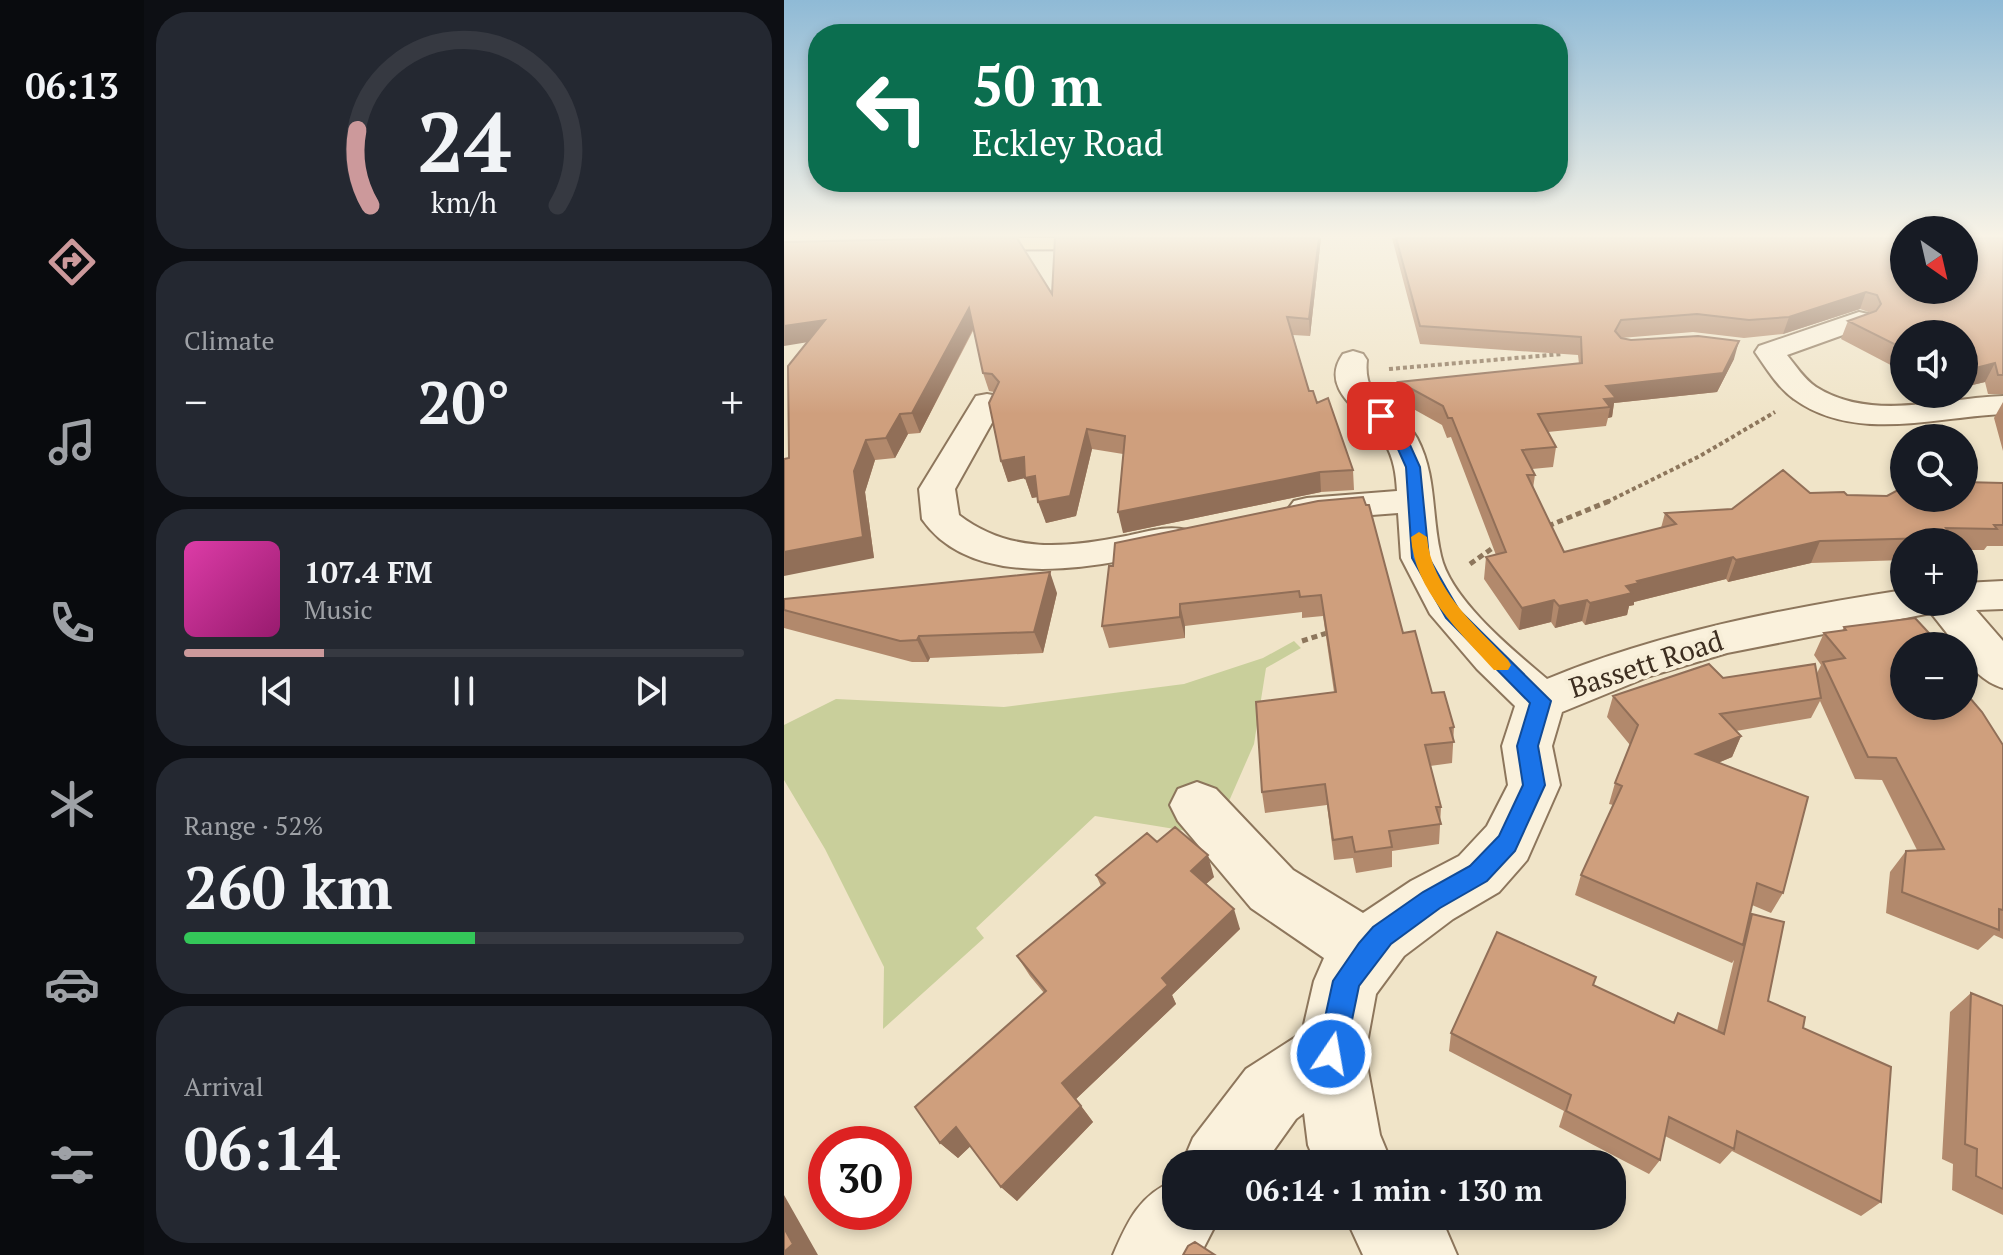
<!DOCTYPE html>
<html lang="en">
<head>
<meta charset="utf-8">
<style>
	body { margin:0; font-family:"PT Serif",serif; background:#242831; color:#f1f3f6; height:100vh; display:flex; flex-direction:column; font-size:30px; white-space:nowrap }
	* { box-sizing:border-box; margin:0 }
	p { font-size:26px; color:#9ea1a6 }
	.icon { flex:none; width:44px; height:44px; fill:none; stroke:currentColor; stroke-width:2; stroke-linecap:round; stroke-linejoin:round }
	.map { position:relative; flex:1; overflow:hidden }
	.sheet { display:flex; flex-direction:column; gap:12px; padding:12px; background:#0d0f14; width:640px }
	.sheet>* { flex:none }
	.guide { position:absolute; left:24px; top:24px; width:760px; height:168px; border-radius:32px; box-shadow:0 4px 12px #0003; background:#0b6e4f; color:#fff; overflow:hidden }
	.needle { width:52px; rotate:146deg }
	.fabs { position:absolute; left:1106px; top:216px; display:grid; gap:16px }
	.fabs a { display:grid; place-items:center; width:88px; height:88px; border-radius:50%; background:#171b24; box-shadow:0 4px 12px #0003; font-size:40px }
	.speed { position:absolute; left:24px; top:1126px; display:flex; gap:16px; font-size:40px; font-weight:700; text-align:center }
	.speed>* { display:grid; place-content:center; width:104px; height:104px; border-radius:50%; background:#171b24; box-shadow:0 4px 12px #0003; line-height:1 }
	.speed .limit { border:12px solid #d22; background:#fff; color:#111 }
	.pin { position:absolute; display:grid; place-items:center; width:68px; height:68px; color:#fff; margin:-34px; border-radius:16px; box-shadow:0 4px 12px #0006 }
	.me { position:absolute; width:88px; margin:-44px; rotate:12deg; stroke-linejoin:round; filter:drop-shadow(0 0 6px #0008) }
	.turn { display:flex; align-items:center; gap:28px; height:168px; padding:0 32px; font-size:36px }
	.turn .icon { width:104px; height:104px; stroke-width:2.5 }
	.turn b { display:block; font-size:56px; line-height:68px }
	.big { font-size:60px; font-weight:700; line-height:1.1 }
	.sheet .tile { flex:1; display:flex; flex-direction:column; justify-content:center; gap:12px; min-width:0; padding:0 28px; border-radius:32px; background:#242831 }
	.sheet .dial { align-items:center; gap:0 }
	.dial svg { height:208px; overflow:visible; fill:none; stroke:#363941; stroke-width:7; stroke-linecap:round; text-anchor:middle }
	.dial text { fill:#f1f3f6; stroke:none }
	.song { display:flex; align-items:center; gap:24px }
	.cover { width:96px; height:96px; border-radius:12px; background:linear-gradient(135deg,hsl(320 70% 55%),hsl(320 70% 35%)) }
	.played { height:8px; border-radius:4px; background:linear-gradient(90deg,#cc999b 25%,#363941 25%) }
	.keys { display:flex; justify-content:space-around; direction:ltr }
	.heat { display:flex; justify-content:space-between; align-items:center; font-size:44px; direction:ltr }
	.charge { height:12px; border-radius:6px; background:linear-gradient(90deg,#34c759 52%,#363941 0) }
	.trip { position:absolute; left:378px; top:1150px; width:464px; height:80px; border-radius:32px; background:#171b24; box-shadow:0 4px 12px #0003; font-weight:700; line-height:80px; text-align:center }
	main { display:flex; flex:1; min-height:0 }
	.dock { display:flex; flex-direction:column; width:144px; justify-content:space-around; align-items:center; background:#090b0e; color:#9ea1a6 }
	.dock .icon { width:56px; height:56px }
	.dock .selected { color:#cc999b }
	.dock b { font-size:36px; color:#f1f3f6 }
	.map>svg:first-child { display:block }
</style>
</head>
<body>
<main>
<nav class="dock">
<b>06:13</b>
<svg class="icon selected" aria-label="directions" viewBox="0 0 24 24"><path d="M12 3l9 9-9 9-9-9zM9 14v-3h6M13 9l2 2-2 2"/></svg>
<svg class="icon" aria-label="music" viewBox="0 0 24 24"><path d="M9 18V5l10-2v13"/><circle cx="6" cy="18" r="3"/><circle cx="16" cy="16" r="3"/></svg>
<svg class="icon" aria-label="phone" viewBox="0 0 24 24"><path d="M5 4h4l2 5-3 2q2 4 5 5l2-3 5 2v4C11 20 4 13 5 4z"/></svg>
<svg class="icon" aria-label="climate" viewBox="0 0 24 24"><path d="M12 3v18M4 7l16 10M4 17L20 7"/></svg>
<svg class="icon" aria-label="car" viewBox="0 0 24 24"><path d="M5 17H2v-5l4-1 3-4h7l3 4 3 1v5h-3M9 17h6M6 11h13"/><circle cx="7" cy="17" r="2"/><circle cx="17" cy="17" r="2"/></svg>
<svg class="icon" aria-label="filters" viewBox="0 0 24 24"><path d="M4 7h16M4 17h16"/><circle cx="9" cy="7" r="2"/><circle cx="15" cy="17" r="2"/></svg>
</nav>
<section class="sheet">
<div class="tile dial"><svg viewBox="0 0 100 80">
<path d="M14 69A42 42 0 1 1 86 69"/>
<path d="M14 69A42 42 0 0 1 9 40" stroke="#cc999b"/>
<text x="50" y="56" font-size="32" font-weight="700">24</text>
<text x="50" y="72" font-size="11">km/h</text>
</svg></div>
<div class="tile"><p>Climate</p>
<div class="heat"><a>−</a><b class="big">20°</b><a>+</a></div>
</div>
<div class="tile">
<div class="song"><i class="cover"></i><div><b>107.4 FM</b><p>Music</p></div></div>
<div class="played"></div>
<div class="keys"><svg class="icon" aria-label="previous" viewBox="0 0 24 24"><path d="M18 5L8 12l10 7zM5 5v14"/></svg><svg class="icon" aria-label="pause" viewBox="0 0 24 24"><path d="M8 5v14M16 5v14"/></svg><svg class="icon" aria-label="next" viewBox="0 0 24 24"><path d="M6 5l10 7-10 7zM19 5v14"/></svg></div>
</div>
<div class="tile"><p>Range · 52%</p><b class="big">260 km</b><div class="charge"></div></div>
<div class="tile"><p>Arrival</p><b class="big">06:14</b></div>
</section>
<div class="map">
<svg width="1219" height="1255" viewBox="0 0 1219 1255">
	<rect width="100%" height="100%" fill="#f0e4c8"/>
	<!-- green -->
	<path fill="#c9cf9b" d="M510,641L517,648L482,668L470,744L442,808L403,831L311,816L192,928L200,938L99,1029L100,967L41,849L0,780V725L52,699L220,707L400,684L479,658Z"/>
	<g fill="none" stroke-linecap="round" stroke-linejoin="round">
		<!-- minor casing -->
		<g stroke="#8d765c" stroke-width="4">
			<path id="minor" d="M1075,312L1084,314L1088,320L1084,326L1003,355C1012,366 1020,379 1032,387C1087,422 1158,398 1219,396V414C1151,417 1071,443 1010,399C994,388 982,368 971,352L975,346Z
				M569,351L579,354L583,360C578,404 615,406 633,438C653,476 647,514 657,556C667,600 729,650 763,679C877,632 998,609 1120,590V602H1180V583L1219,581V609L1192,610L1219,641V688C1202,683 1180,666 1180,646H1173L1147,613L943,653L866,676L778,712L768,746L776,785L743,860L715,892L669,919L620,956L592,994L581,1054L596,1135L608,1164H532L524,1145L520,1113L512,1119L480,1164H398L409,1138L462,1069L518,1033L530,981L540,958L467,908L394,821L386,805L394,789L413,782L432,789L509,870L579,913L627,881L675,856L703,826L724,785L718,746L731,706L693,669L646,614L617,558L614,513L523,520L510,517L504,509L510,501L523,498L613,491C612,474 610,459 601,443C586,415 532,392 559,354Z
				M203,394L214,396L219,403L171,489L175,515C226,554 282,548 342,536C362,532 382,525 403,530L408,538L403,546C327,565 192,597 138,519L135,489L192,396Z
				M392,1180V1216H436L416,1255H329C344,1220 356,1194 392,1180Z
				M561,1216H650L661,1227L673,1255H579Z"/>
		</g>
		<!-- major casing -->
		<g stroke="#5b4430" stroke-width="4">
			<path id="major" d="M173,238H339L341,242L330,249L166,250L163,245Z"/>
		</g>
		<!-- path-far1 -->
		<path stroke="#8d765c" stroke-width="4" stroke-dasharray="4 3" stroke-linecap="butt" d="M605,369L778,354
			M823,502L916,456L991,412"/>
		<!-- path -->
		<path stroke="#8d765c" stroke-width="5" stroke-dasharray="6 4" stroke-linecap="butt" d="M764,526L828,500
			M686,564L713,545
			M518,641L546,632"/>
		<!-- minor -->
		<use href="#minor" fill="#faf1dc" fill-rule="evenodd"/>
		<!-- major -->
		<use href="#major" fill="#f3d9a0" fill-rule="evenodd"/>
	</g>
	<!-- wall -->
	<path fill="#b2896c" d="M271,238H537L526,336L509,335L525,391L569,470L570,490L537,492L339,533V454L308,449L292,516L262,523L254,497L248,498L241,478L224,482L217,461L210,392L205,391L199,373L190,329L136,433L124,434L111,458L91,460L81,492L90,558L5,458L23,342L268,294Z
		M608,238H1219V394H1204L1201,382L1180,387V334H1120V372L1057,339L1064,321L1087,313L1076,309L999,334L960,338L909,332L837,338L950,359L933,392L830,403L828,417L824,418L822,426L764,432L772,447L769,467L748,469L751,475L749,488L780,552L877,528L881,513L948,509L1026,493L1120,498L1219,483V546H1203L1200,550H1180V542H1120V560L1027,563L944,582L942,579L850,602V605L845,606L843,615L801,625L798,621L771,628L767,622L735,630L700,579L702,557L712,555L667,437L663,438L658,425L615,401V382L795,364L794,355L636,344Z
		M1219,402V451L1210,418Z
		M534,501L619,633L648,693L670,727L668,763L646,766L657,807L655,844L608,851V867L572,873L569,858L550,860L543,805L481,813L478,792L550,692L539,616L518,618V612L401,626V638L325,648L318,626L329,566Z
		M273,593L259,653L146,658L144,662H128L0,628V599Z
		M1060,627L1120,646L1219,745V939L1210,935L1194,950L1102,913L1106,872L1122,851L1133,850L1098,780L1071,779L1036,701L1027,718L952,731L957,736L948,757L934,763L999,893L987,913L968,905L964,920L968,914L984,1001L1019,1028L1097,1202L1077,1216L948,1151L936,1164L881,1136L876,1160L865,1174L775,1127L780,1111L665,1051L667,1033L809,985L889,1022L894,1013L933,1031L950,960L948,963L791,895L797,875L829,805L825,804L831,783L846,745L823,717L829,696L939,678L1033,673L1037,665L1030,655L1040,633L1058,631Z
		M373,842L430,877L422,884L456,929L388,995L392,1004L292,1099L309,1122L233,1201L217,1187L186,1146L174,1158L156,1143L260,993L246,976L233,956L317,886L312,875Z
		M1187,993L1219,1006V1215L1168,1190L1169,1164L1158,1159L1166,1012Z"/>
	<!-- shaded-wall -->
	<path fill="#916f58" d="M535,238H537L526,336L525,319Z
		M1082,292L1076,309L999,334L1005,317Z
		M185,308L191,325L136,433L128,413Z
		M41,320L49,338L0,346V326Z
		M955,341L950,359L933,392L830,403L828,417L824,418L826,407H818L822,386Z
		M1211,363L1201,382L1180,387V371Z
		M116,414L124,434L111,458L102,438Z
		M303,429L308,449L292,516L262,523L254,502Z
		M82,440L91,460L81,492L90,558L0,576V552L70,471Z
		M240,457L251,476L258,496L248,498L241,478L224,482L217,461Z
		M536,472L537,492L339,533L334,512Z
		M1036,541L1027,563L944,582L952,560Z
		M949,557L942,579L850,602V605L845,606L843,615L801,625L806,603L853,581Z
		M266,572L273,593L259,653L250,632Z
		M770,600L767,622L735,630L738,608Z
		M803,600L798,621L771,628L775,606Z
		M396,604L401,626V638L396,617Z
		M135,636L146,658L144,662L133,640Z
		M957,736L948,757L904,775L912,754Z
		M424,855L430,877L413,892L407,871Z
		M450,909L456,929L388,995L392,1004L291,1100L278,1083L378,978Z
		M297,1106L309,1122L233,1201L217,1187Z
		M172,1127L190,1143L174,1158L156,1143Z
		M0,1195L34,1255H0Z"/>
	<!-- building -->
	<path fill="#cf9f7d" stroke="#916f58" stroke-width="2" d="M179,238H233L268,294L271,238H535L525,319L503,317L525,391H529L533,403L544,398L569,470L536,472L334,512L341,436L303,429L286,496L254,502L251,476L241,478L240,457L217,461L205,403L215,382L208,374L199,373L185,308L128,413L116,414L102,438L82,440L70,471L79,537L0,552V459L5,458L4,366L41,320L0,326V242Z
		M612,238H1120V290H1180V238H1219V375H1214L1211,363L1180,371V334H1120V349L1064,321L1092,311L1097,304L1093,295L1082,292L1005,317L965,320L913,314L837,320L831,331L837,338L847,340L914,336L955,341L939,373L822,386L832,398L820,399L826,407L754,414L772,447L738,450L751,475H743L780,552L892,524L881,513L948,509L999,470L1026,493L1060,492L1063,495L1103,496L1114,490H1120V498H1180V482L1219,483V525H1210L1213,529L1162,528L1165,532L1142,533L1147,538L1036,541L952,560L949,557L853,581L855,583L842,586L848,593L806,603L803,600L775,606L770,600L738,608L702,557L722,552L668,418H664L659,406L615,382L798,363L797,337L636,326Z
		M579,497L582,505H585L619,633L631,631L648,693L660,692L670,727L666,728L670,742L641,745L657,807H652L657,824L605,831L608,847L571,852L568,837L549,840L541,784L478,792L472,702L552,692L537,595L516,597L515,591L396,604V617L318,626L325,566H329L331,543L534,501Z
		M266,572L250,632L135,636L133,640L116,641L0,610V599Z
		M1131,618L1157,646H1120V706H1180V691L1198,712L1219,745V910L1215,909V930L1118,892L1122,851L1160,849L1112,758L1084,757L1039,662L1061,658L1040,633L1062,630L1060,627Z
		M925,664L939,678L1031,664L1037,698L936,714L957,736L912,754L1024,797L999,893L973,883L959,945L797,875L838,786L831,783L854,725L829,696Z
		M391,827L424,855L407,871L450,909L378,978L384,985L278,1083L297,1106L217,1187L172,1127L156,1143L131,1107L262,991L233,956L321,883L312,875L363,833L373,842Z
		M968,914L1000,922L984,1001L1021,1017L1019,1028L1107,1067L1097,1202L953,1131L950,1149L885,1117L876,1160L782,1111L787,1095L667,1033L713,932L812,977L809,985L890,1023L894,1013L940,1034Z
		M1187,993L1219,1006V1189L1192,1176L1193,1149L1181,1144Z
		M0,1228L9,1244L0,1252Z
		M411,1242L431,1255H399L404,1246Z"/>
	<!-- sky -->
	<linearGradient id="sky" x2="0" y2="1"><stop stop-color="#8fbad6"/><stop offset="0.57" stop-color="#f8f3e6"/><stop offset="1" stop-color="#f8f3e6" stop-opacity="0"/></linearGradient>
	<rect width="1219" height="414" fill="url(#sky)"/>
	<!-- route -->
	<path fill="#1a73e8" stroke="#114b97" stroke-width="2" d="M592,413H602L622,436L636,467L645,558L662,588L675,610L767,701L754,746L761,785L731,851L703,881L656,908L607,944L575,986L561,1054L557,1064L547,1068L537,1064L533,1054L549,981L575,943L589,927L639,892L686,866L715,836L739,785L733,746L746,703L662,618L628,558L622,467L609,438L590,416Z"/>
	<!-- slow -->
	<path fill="#f59e0b" d="M635,532L643,537C647,588 691,625 724,660L727,665L724,670H710C676,632 630,590 627,537Z"/>
	<g text-anchor="middle" stroke-width="8" stroke-linejoin="round" paint-order="stroke">
		<!-- near-street labels -->
		<g font-size="28" fill="#3d2e20" stroke="#f7eed8">
			<text transform="translate(862 664) rotate(-18)" y="10">Bassett Road</text>
		</g>
	</g>
</svg>
<div class="fabs">
<a><svg class="needle" viewBox="-14 -14 28 28"><path d="M0-13l5 13h-10z" fill="#e53935"/><path d="M0 13l5-13h-10z" fill="#9ea1a6"/></svg></a>
<a><svg class="icon" aria-label="sound" viewBox="0 0 24 24"><path d="M4 9h4l5-4v14l-5-4H4zM17 9q2 3 0 6"/></svg></a>
<a><svg class="icon" aria-label="search" viewBox="0 0 24 24"><circle cx="10" cy="10" r="6"/><path d="M15 15l6 6"/></svg></a>
<a>+</a>
<a>−</a>
</div>
<div class="speed"><div class="limit">30</div></div>
<div class="pin" style="left:597px;top:416px;background:#d93025"><svg class="icon" aria-label="arrive" viewBox="0 0 24 24"><path d="M6 21V4h12l-3 4 3 4H6"/></svg></div>
<svg class="me" style="left:547px;top:1054px" viewBox="-20 -20 40 40"><circle r="17" fill="#1a73e8" stroke="#fff" stroke-width="3"/><path d="M0-11L8 9 0 5-8 9z" fill="#fff"/></svg>
<div class="trip">06:14 · 1 min · 130 m</div>
<div class="guide">
<div class="turn"><svg class="icon" aria-label="left" viewBox="0 0 24 24"><path d="M17 20v-9H6M10 6l-5 5 5 5"/></svg><div><b>50 m</b>Eckley Road</div></div>
</div>
</div>
</main>
</body>
</html>
